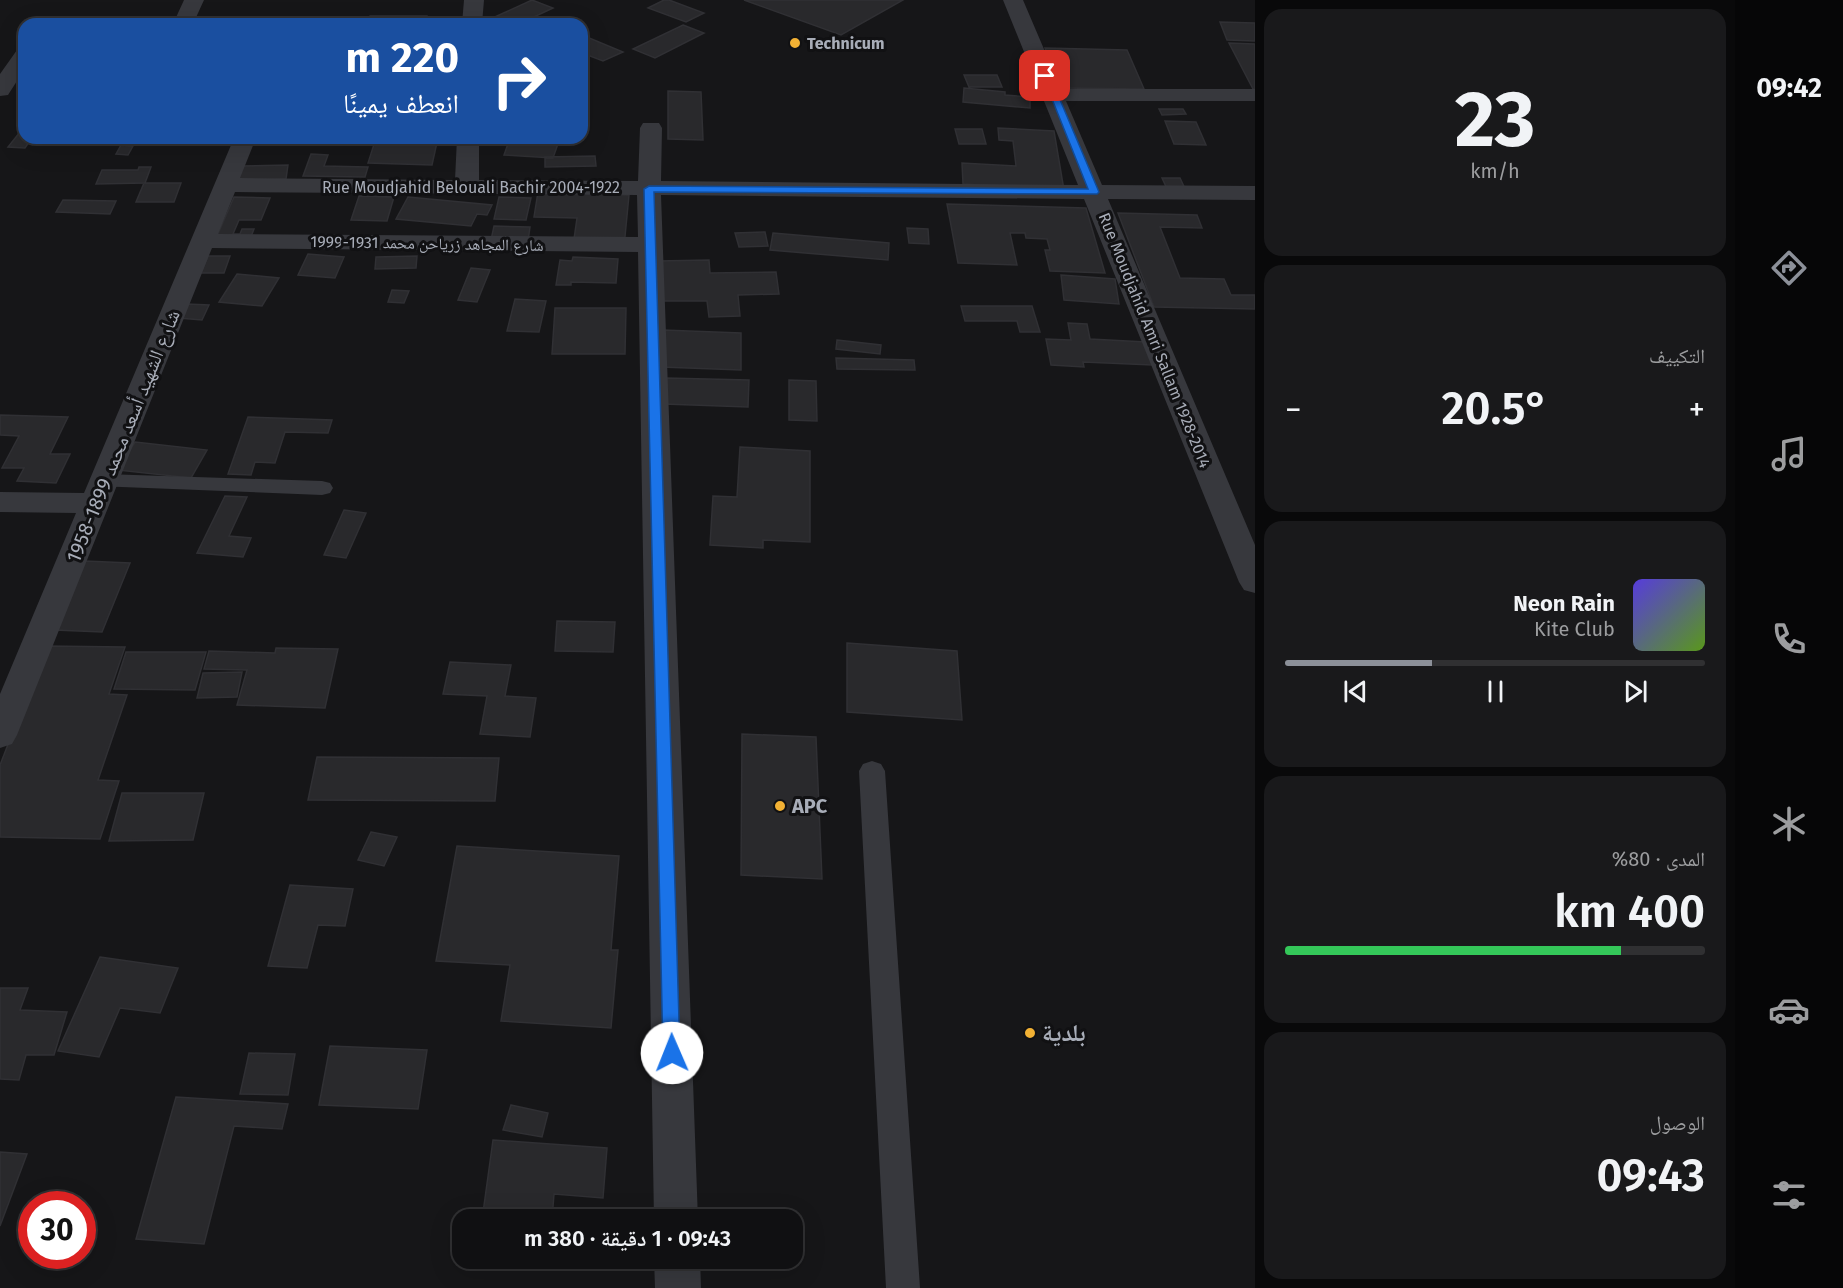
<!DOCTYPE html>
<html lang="ar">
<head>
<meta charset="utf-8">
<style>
	body { margin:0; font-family:"Fira Sans","Noto Naskh Arabic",sans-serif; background:#19191b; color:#f1f3f6; direction:rtl; height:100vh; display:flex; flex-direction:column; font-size:22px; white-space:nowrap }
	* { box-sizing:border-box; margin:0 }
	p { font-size:20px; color:#9c9d9f }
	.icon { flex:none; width:33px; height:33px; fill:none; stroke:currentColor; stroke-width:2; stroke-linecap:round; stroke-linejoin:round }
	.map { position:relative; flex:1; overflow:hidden; direction:ltr }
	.details { display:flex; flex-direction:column; gap:9px; padding:9px; background:#09090a; width:480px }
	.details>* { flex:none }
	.banner { position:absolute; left:18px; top:18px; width:570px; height:126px; border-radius:18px; box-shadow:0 6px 24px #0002,0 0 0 2px #303032; direction:rtl; background:#1a4fa0; color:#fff; overflow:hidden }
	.speed { position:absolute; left:18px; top:1191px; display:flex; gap:12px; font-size:30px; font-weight:700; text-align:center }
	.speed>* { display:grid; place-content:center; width:78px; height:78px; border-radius:50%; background:#101012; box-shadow:0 6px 24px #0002,0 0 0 2px #303032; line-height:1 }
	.speed .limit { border:9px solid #d22; background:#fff; color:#111 }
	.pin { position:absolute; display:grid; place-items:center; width:51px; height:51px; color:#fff; margin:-26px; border-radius:12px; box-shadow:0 3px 9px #0006 }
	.me { position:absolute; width:66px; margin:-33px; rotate:359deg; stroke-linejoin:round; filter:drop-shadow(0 0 4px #0008) }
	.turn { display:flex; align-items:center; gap:21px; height:126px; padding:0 30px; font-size:27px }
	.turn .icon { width:78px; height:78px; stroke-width:2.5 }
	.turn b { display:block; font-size:42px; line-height:51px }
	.big { font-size:45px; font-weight:600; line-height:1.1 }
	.details .widget { flex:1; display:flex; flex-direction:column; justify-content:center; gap:9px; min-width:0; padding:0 21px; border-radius:18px; background:#19191b }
	.details .dial { align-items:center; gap:0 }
	.dial b { font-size:78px; line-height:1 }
	.song { display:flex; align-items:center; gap:18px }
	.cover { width:72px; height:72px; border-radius:9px; background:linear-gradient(135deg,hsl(250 70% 55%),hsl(90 70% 35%)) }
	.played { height:6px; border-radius:3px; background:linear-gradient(90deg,#8c9099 35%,#303032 35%) }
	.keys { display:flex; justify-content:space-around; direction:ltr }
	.heat { display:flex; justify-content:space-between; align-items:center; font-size:33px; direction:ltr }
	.charge { height:9px; border-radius:4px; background:linear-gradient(90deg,#34c759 80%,#303032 0) }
	.trip { position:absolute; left:452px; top:1209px; width:351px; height:60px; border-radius:18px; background:#101012; box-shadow:0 6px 24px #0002,0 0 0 2px #303032; font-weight:600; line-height:60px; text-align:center; direction:rtl }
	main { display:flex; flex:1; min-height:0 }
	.tabs { display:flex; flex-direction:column; width:108px; justify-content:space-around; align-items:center; background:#060607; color:#9c9d9f }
	.tabs .icon { width:42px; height:42px }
	.tabs .on { color:#8c9099 }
	.tabs b { font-size:27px; color:#f1f3f6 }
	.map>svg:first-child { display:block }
</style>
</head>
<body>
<main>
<nav class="tabs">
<b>09:42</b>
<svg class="icon on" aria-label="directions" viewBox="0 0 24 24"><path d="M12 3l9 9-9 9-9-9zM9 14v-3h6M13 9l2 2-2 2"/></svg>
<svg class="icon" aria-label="music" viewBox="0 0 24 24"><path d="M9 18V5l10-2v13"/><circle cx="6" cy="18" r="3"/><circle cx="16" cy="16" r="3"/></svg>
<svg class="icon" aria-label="phone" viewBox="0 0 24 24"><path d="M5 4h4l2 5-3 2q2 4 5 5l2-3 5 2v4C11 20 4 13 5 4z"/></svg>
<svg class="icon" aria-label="climate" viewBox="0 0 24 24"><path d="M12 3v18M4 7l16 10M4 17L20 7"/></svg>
<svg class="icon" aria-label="car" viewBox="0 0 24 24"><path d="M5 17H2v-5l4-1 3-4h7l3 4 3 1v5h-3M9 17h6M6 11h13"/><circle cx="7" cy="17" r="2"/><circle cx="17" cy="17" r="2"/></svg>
<svg class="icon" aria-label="filters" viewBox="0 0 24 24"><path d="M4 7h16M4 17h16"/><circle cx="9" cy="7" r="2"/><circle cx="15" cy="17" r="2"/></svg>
</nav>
<section class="details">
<div class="widget dial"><b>23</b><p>km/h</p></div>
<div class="widget"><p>التكييف</p>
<div class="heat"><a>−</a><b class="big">20.5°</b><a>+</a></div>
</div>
<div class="widget">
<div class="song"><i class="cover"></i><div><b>Neon Rain</b><p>Kite Club</p></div></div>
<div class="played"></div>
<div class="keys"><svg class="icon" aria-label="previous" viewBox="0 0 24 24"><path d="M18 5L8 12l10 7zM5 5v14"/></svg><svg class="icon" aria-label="pause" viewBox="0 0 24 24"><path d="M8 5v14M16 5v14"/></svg><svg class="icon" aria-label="next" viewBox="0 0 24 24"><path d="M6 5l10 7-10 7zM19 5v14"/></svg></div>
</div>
<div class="widget"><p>المدى · 80%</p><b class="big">400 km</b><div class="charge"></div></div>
<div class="widget"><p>الوصول</p><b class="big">09:43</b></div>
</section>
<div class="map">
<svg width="1255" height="1288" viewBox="0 0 1255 1288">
	<rect width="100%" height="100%" fill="#161618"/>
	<!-- building -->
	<path fill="#29292c" stroke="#303034" stroke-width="1.5" d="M532,0L553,8L519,24L497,16Z
		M664,0H669L704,13L686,22L648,8Z
		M744,0H903L841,35Z
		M370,16H427L426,24H368Z
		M241,21H289V24H240Z
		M1220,22L1255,23V41L1227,40Z
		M683,25L704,33L655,58L633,49Z
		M582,35L623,52L603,61L582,53Z
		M1229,43L1255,44V89H1253Z
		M1045,48L1127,50L1144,89L1059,88Z
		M964,75H997L1002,87H969Z
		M964,88L1005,92V95L1030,97V108L963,102Z
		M668,91L701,92L703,140L668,139Z
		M1159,109H1183L1186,114L1162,115Z
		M1165,121L1196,122L1206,145L1174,144Z
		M24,127V138H32L25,148L8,147Z
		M998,128L1054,131L1064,190L963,184L962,163L1016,166L1013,141L999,140Z
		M955,129H982L986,144H959Z
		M376,138H438L432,165L368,163Z
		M510,138H560L553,158L504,155Z
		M121,145L133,146L128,155L116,154Z
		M311,154L328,155L324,166L368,167L365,177L303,176Z
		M595,156L596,166L545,167V157Z
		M288,165L286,179L238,181L241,166Z
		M139,167H151L145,183L96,184L102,170H138Z
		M1162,178H1180L1187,193H1169Z
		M144,183H181L174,202H136Z
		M538,192L629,195L624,247L573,246L577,218L534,217Z
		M359,196L394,197L387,221L351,220Z
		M234,197L270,198L261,220H239L233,234H240L242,229H254L248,244L214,243Z
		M408,197L492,205L487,215L477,214L471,226L396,219Z
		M499,197L531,198L526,220L494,219Z
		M63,200L116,201L110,214L56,212Z
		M947,204L1086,208L1105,273L1050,271L1045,250H1050L1047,239L1026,238L1025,233H1010L1017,265L958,263Z
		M1118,213L1197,215L1202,228L1160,227L1180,278L1224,279L1231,295H1255V309L1154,307Z
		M494,226L530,227L528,241L491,240Z
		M907,228L928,229L929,244L909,243Z
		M765,232L768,246L739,247L735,233Z
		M773,233L889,243L888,260L770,250Z
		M308,254L344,257L335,278L298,275Z
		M208,256H230L224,273H201Z
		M417,256L416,268L375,269L376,257Z
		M573,257L618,259L616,283L571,282V285H556L560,260L572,261Z
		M709,260L710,273L776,272L779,294L738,295L740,316L709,317L707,301H661L658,261Z
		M471,268L490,270L477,302L458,300Z
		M237,274L279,278L262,306L219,302Z
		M1061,275L1115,279L1119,304L1064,300Z
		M392,290L409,291L404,303L388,302Z
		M515,299L546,301L539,332L507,331Z
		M187,304L209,305L202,320L179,318Z
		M961,306H1032L1040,332H1020L1017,321H965Z
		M555,308H626L625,354H552Z
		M1068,323L1087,324L1090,339L1146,342L1152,365L1083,362L1084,367L1051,365L1046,339L1071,340Z
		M663,330L741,333V370L661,367Z
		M837,340L881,345L880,354L836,349Z
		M836,358L914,360L915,370L837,369Z
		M666,378L749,380L748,407L664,404Z
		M789,380L816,381L817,421L789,420Z
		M0,415L68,417L50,454H70L56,483L17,481L24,468H2L19,436L0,435Z
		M248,417L332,420L328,433L285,432L275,463L255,462L251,475L228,474Z
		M135,442L207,450L191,478L117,470Z
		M740,447L810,451V542L763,540V548L710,545L713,496L737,497Z
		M225,496L247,497L229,536L251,538L243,557L197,553Z
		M344,510L366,513L346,558L324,555Z
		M85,561L130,563L102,632L55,630Z
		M557,621L615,622L613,652L555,651Z
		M847,643L957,651L962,720L847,712Z
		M46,646L125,647L109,694L127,695L98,780L119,781L100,839L0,837V765Z
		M276,648L338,649L325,708L237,705L247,670L204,669L209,651L275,653Z
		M126,652H206L195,690L114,689Z
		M450,662L511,665L505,696L536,698L530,737L480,734L487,696L443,694Z
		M242,672L237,697L197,698L203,673Z
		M742,734L816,737L822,879L741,875Z
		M317,757L499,758L495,801L308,800Z
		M122,793H204L193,840L109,841Z
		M371,832L397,837L384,866L358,860Z
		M457,846L619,856L611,950H618L611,1028L501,1021L510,965L436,961Z
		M290,885L353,889L345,926L318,925L307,968L268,966Z
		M100,957L178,968L160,1013L120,1008L99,1057L58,1051Z
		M0,988H28L20,1010L67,1012L54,1055H26L19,1080L0,1079Z
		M330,1046L427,1050L418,1109L319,1105Z
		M249,1053L295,1054L288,1095L240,1094Z
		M176,1097L288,1104L282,1129L234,1126L204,1244L136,1239Z
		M511,1105L548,1113L542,1137L503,1130Z
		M493,1140L607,1148L603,1198L554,1194L552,1220H482Z
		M0,1152L27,1154L0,1226Z"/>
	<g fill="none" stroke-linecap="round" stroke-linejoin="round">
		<!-- service -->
		<path fill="#37383d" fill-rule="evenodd" d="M104,474L322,481L330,483L333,488L330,493L322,495L96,486L93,481L96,476Z
			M872,761L881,764L885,771L920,1288H886L859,771L863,764Z"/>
		<!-- minor -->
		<path fill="#37383d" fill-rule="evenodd" d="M184,0H204L193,24H173Z
			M464,0H484L482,24H462Z
			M1003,0H1023L1061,89H1255V101H1066L1102,185L1255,186V200L1108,199L1255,545V593L1244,590L1239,582L1084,199L661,195L698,1220H654L638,252L212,248L17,735L12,744L0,748V694L76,513L0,512V492L84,493L234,138H256L240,178L455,180L457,138H479V180L638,181L640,128L643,123H659L662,128L661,181L1078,185ZM235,192L637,195L638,237L218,234Z
			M24,48V70L8,95L0,96V74L17,50Z
			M654,1258H700L701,1288H655Z"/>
	</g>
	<!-- route -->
	<path fill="#1a73e8" stroke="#114b97" stroke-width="1.5" d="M1042,74L1050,76L1099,192L1097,194L654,192L680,1053L678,1059L672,1061L665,1059L663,1053L644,189L649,186L1088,189Z"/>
	<!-- markers -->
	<g fill="#f2b134" stroke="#111113" stroke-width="2">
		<circle cx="795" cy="43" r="6"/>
		<circle cx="780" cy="806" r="6"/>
		<circle cx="1030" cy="1033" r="6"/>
	</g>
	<g text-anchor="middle" stroke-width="6" stroke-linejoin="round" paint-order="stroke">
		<!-- far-poi labels -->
		<g font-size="16" font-weight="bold" fill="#a8adb8" stroke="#111113" text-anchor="start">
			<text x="807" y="49">Technicum</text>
		</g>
		<!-- far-street labels -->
		<g font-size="16" fill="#a8adb8" stroke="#111113">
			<text x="471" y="193">Rue Moudjahid Belouali Bachir 2004-1922</text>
			<text transform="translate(427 243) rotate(1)" y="6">شارع المجاهد زرياحن محمد 1931-1999</text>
			<text transform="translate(1155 340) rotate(68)" y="6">Rue Moudjahid Amri Sallam 1928-2014</text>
		</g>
		<!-- street labels -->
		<g font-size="20" fill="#a8adb8" stroke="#111113">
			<text transform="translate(123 436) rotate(-68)" y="7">شارع الشهيد أسعد محمد 1899-1958</text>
		</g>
		<!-- poi labels -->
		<g font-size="20" font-weight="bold" fill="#a8adb8" stroke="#111113" text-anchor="start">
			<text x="792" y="813">APC</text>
		</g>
		<!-- near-poi labels -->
		<g font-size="24" font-weight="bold" fill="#a8adb8" stroke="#111113" text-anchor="start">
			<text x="1042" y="1041">بلدية</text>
		</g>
	</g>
</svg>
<div class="speed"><div class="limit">30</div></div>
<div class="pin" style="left:1045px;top:76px;background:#d93025"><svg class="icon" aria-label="arrive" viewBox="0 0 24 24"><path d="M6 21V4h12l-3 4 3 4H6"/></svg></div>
<svg class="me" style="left:672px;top:1053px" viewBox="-20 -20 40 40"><circle r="19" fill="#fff"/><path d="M0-13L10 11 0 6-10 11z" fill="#1a73e8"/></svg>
<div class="trip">09:43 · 1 دقيقة · 380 m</div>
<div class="banner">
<div class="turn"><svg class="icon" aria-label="right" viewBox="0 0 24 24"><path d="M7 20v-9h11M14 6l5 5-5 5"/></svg><div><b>220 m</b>انعطف يمينًا</div></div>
</div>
</div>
</main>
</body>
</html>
